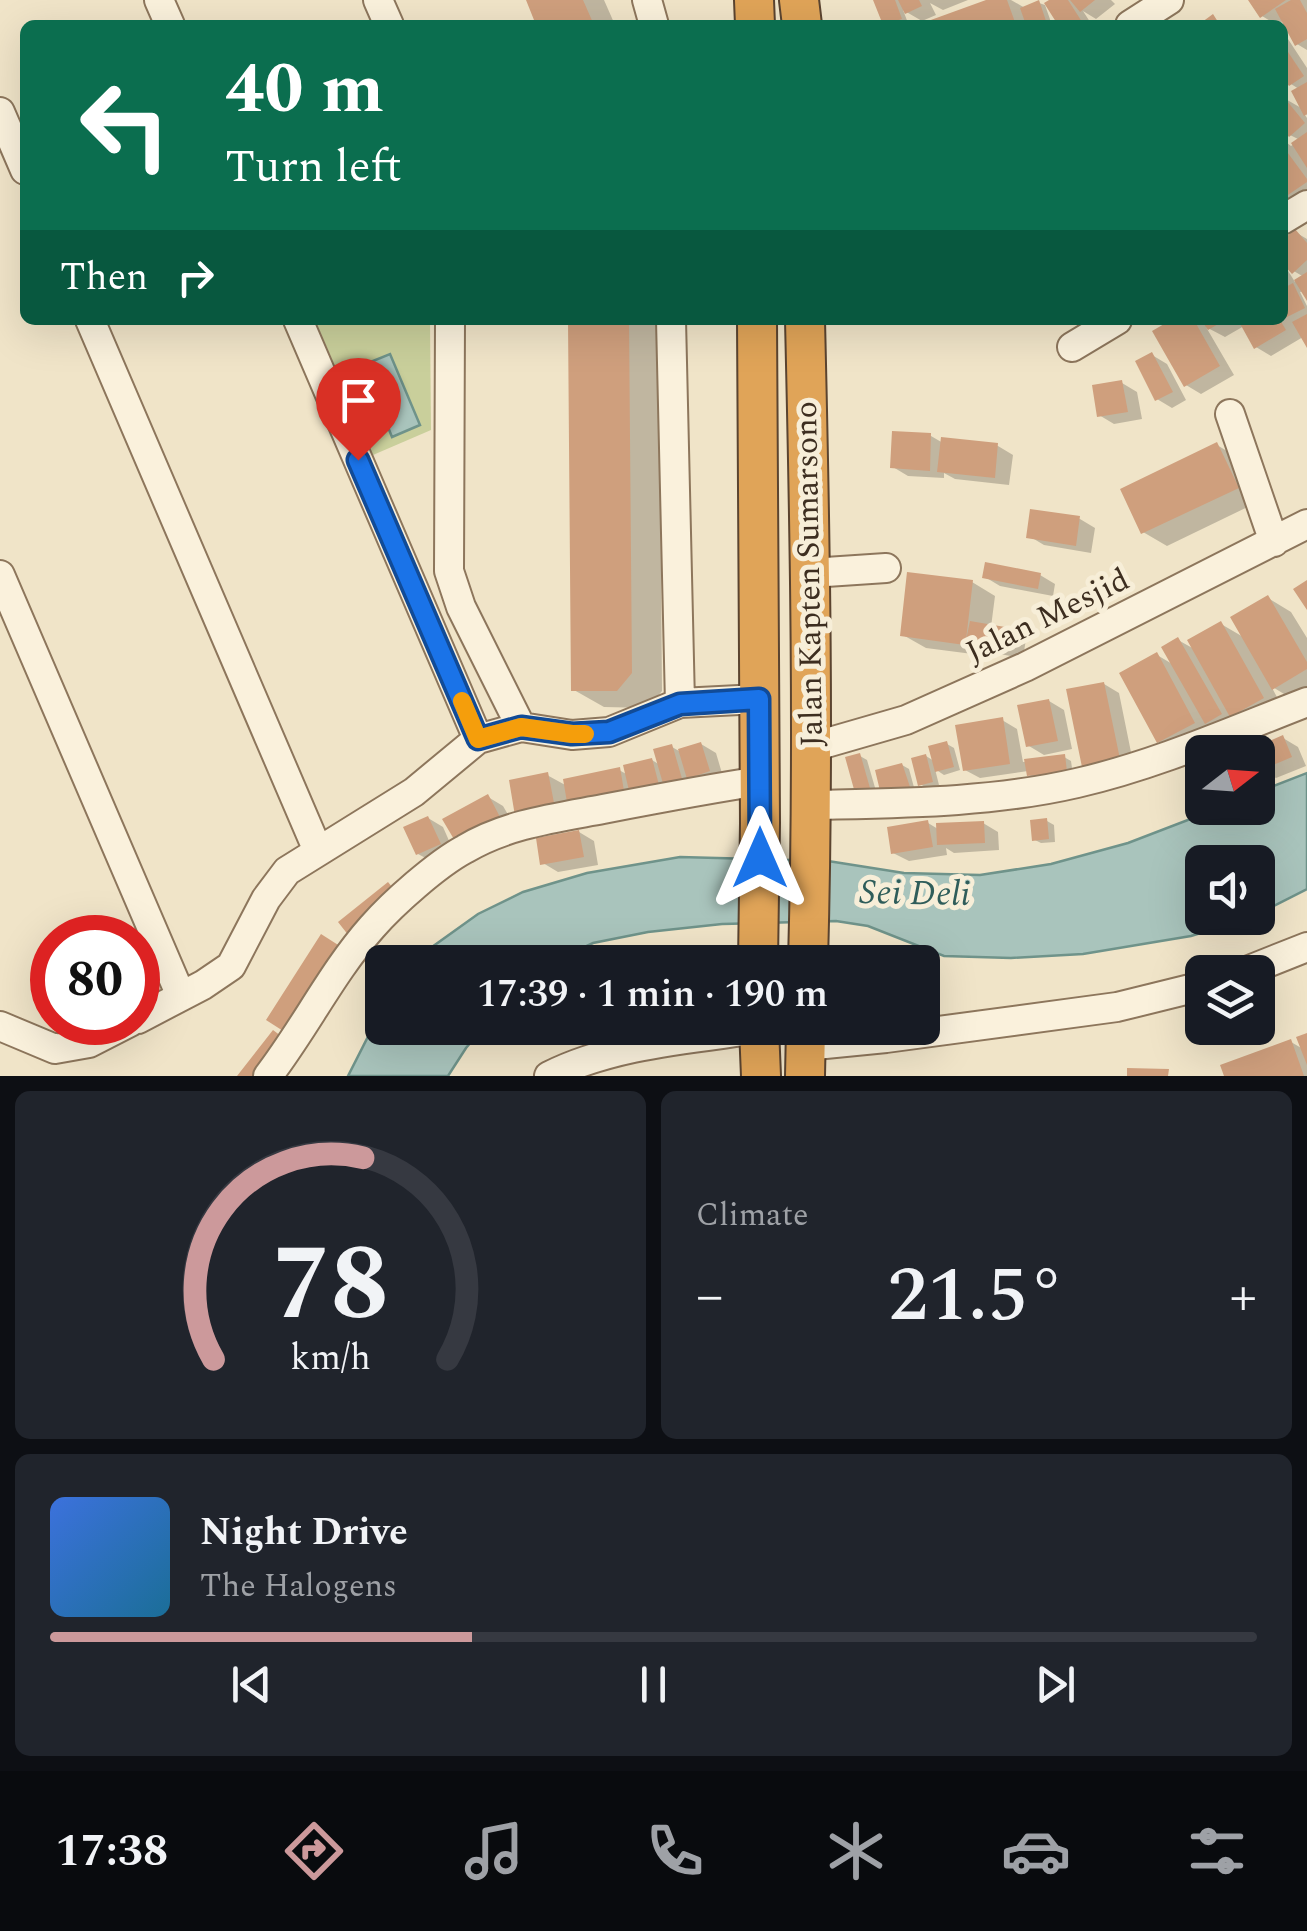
<!DOCTYPE html>
<html lang="en">
<head>
<meta charset="utf-8">
<style>
	body { margin:0; font-family:Spectral,serif; background:#20242c; color:#f1f3f6; height:100vh; display:flex; flex-direction:column; font-size:38px; white-space:nowrap }
	* { box-sizing:border-box; margin:0 }
	p { font-size:32px; color:#9ea1a6 }
	.icon { flex:none; width:55px; height:55px; fill:none; stroke:currentColor; stroke-width:2; stroke-linecap:round; stroke-linejoin:round }
	.map { position:relative; height:1076px; overflow:hidden }
	.drawer { display:flex; flex-direction:column; gap:15px; padding:15px; background:#0d0f14; flex:1 }
	.drawer>* { flex:none }
	.hud { position:absolute; left:20px; top:20px; width:1268px; height:305px; border-radius:15px; box-shadow:0 10px 40px #0002; background:#0b6e4f; color:#fff; overflow:hidden }
	.needle { width:65px; rotate:73deg }
	.buttons { position:absolute; left:1185px; top:735px; display:grid; gap:20px }
	.buttons a { display:grid; place-items:center; width:90px; height:90px; border-radius:15px; background:#171b24; box-shadow:0 10px 40px #0002; font-size:50px }
	.speed { position:absolute; left:30px; top:915px; display:flex; gap:20px; font-size:50px; font-weight:700; text-align:center }
	.speed>* { display:grid; place-content:center; width:130px; height:130px; border-radius:50%; background:#171b24; box-shadow:0 10px 40px #0002; line-height:1 }
	.speed .limit { border:15px solid #d22; background:#fff; color:#111 }
	.pin { position:absolute; display:grid; place-items:center; width:85px; height:85px; color:#fff; margin:-102px -42px; border-radius:50% 50% 50% 0; rotate:-45deg; box-shadow:0 0 10px #0007 }
	.pin .icon { rotate:45deg }
	.me { position:absolute; width:110px; margin:-55px; rotate:0deg; stroke-linejoin:round; filter:drop-shadow(0 0 8px #0008) }
	.turn { display:flex; align-items:center; gap:35px; height:210px; padding:0 40px; font-size:45px }
	.turn .icon { width:130px; height:130px; stroke-width:2.5 }
	.turn b { display:block; font-size:70px; line-height:85px }
	.then { display:flex; align-items:center; height:95px; padding:0 40px; background:#0003; gap:20px; font-size:38px }
	.big { font-size:75px; font-weight:600; line-height:1.1 }
	.drawer .card { flex:1; display:flex; flex-direction:column; justify-content:center; gap:15px; min-width:0; padding:0 35px; border-radius:15px; background:#20242c }
	.drawer .dial { align-items:center; gap:0 }
	.dial svg { height:260px; overflow:visible; fill:none; stroke:#363941; stroke-width:7; stroke-linecap:round; text-anchor:middle }
	.dial text { fill:#f1f3f6; stroke:none }
	.song { display:flex; align-items:center; gap:30px }
	.cover { width:120px; height:120px; border-radius:15px; background:linear-gradient(135deg,hsl(220 70% 55%),hsl(200 70% 35%)) }
	.played { height:10px; border-radius:5px; background:linear-gradient(90deg,#cc999b 35%,#363941 35%) }
	.keys { display:flex; justify-content:space-around; direction:ltr }
	.heat { display:flex; justify-content:space-between; align-items:center; font-size:55px; direction:ltr }
	.drawer .tiles { flex:1; display:grid; gap:15px; grid-template-columns:1fr 1fr }
	.card:last-child { grid-column:span 2 }
	.trip { position:absolute; left:365px; top:945px; width:575px; height:100px; border-radius:15px; background:#171b24; box-shadow:0 10px 40px #0002; font-weight:600; line-height:100px; text-align:center }
	.menu { display:flex; height:160px; justify-content:space-around; align-items:center; background:#090b0e; color:#9ea1a6 }
	.menu .icon { width:70px; height:70px }
	.menu .active { color:#cc999b }
	.menu b { font-size:45px; color:#f1f3f6 }
	.map>svg:first-child { display:block }
</style>
</head>
<body>
<div class="map">
<svg width="1307" height="1076" viewBox="0 0 1307 1076">
	<rect width="100%" height="100%" fill="#f0e4c8"/>
	<!-- green -->
	<path fill="#c9cf9b" d="M315,320H430L431,430L373,455Z"/>
	<!-- water -->
	<path fill="#a9c4bc" stroke="#6f938a" stroke-width="2.5" d="M390,354L420,425L392,437L363,365Z
		M1307,773V889L1258,914V862H1202V918H1249L1191,936L1083,954L1011,958L944,956L868,926L836,921L722,924L648,932L593,943L553,962H418L432,947L478,914L523,892L587,873L680,857L828,861L904,873L980,875L1051,864L1128,843L1219,808H1258V792Z
		M382,1009V1028H483L466,1048L448,1076H348Z"/>
	<!-- shadow -->
	<path fill="#0003" fill-rule="evenodd" d="M528,0H604L615,25H539Z
		M876,0H968L943,10L930,3L936,15L922,21L903,10L908,23L903,25H886Z
		M994,0H1011L1025,8L1039,3L1045,5L1052,25H923Z
		M1053,0H1111L1115,4L1096,19L1083,11L1092,25H1061Z
		M1251,0H1307V50L1297,44L1284,20L1277,25L1262,16Z
		M1282,36L1288,39L1307,68V115L1303,112L1307,118V201L1298,207L1282,198V139L1291,146L1300,140L1290,135L1282,97L1303,109L1299,89L1291,84L1282,74Z
		M1295,232L1307,239V296L1304,291L1300,292L1307,306V343L1303,337L1271,356L1256,347L1244,326L1225,337L1206,327L1234,375L1201,394L1186,385L1176,320H1201L1206,323L1204,320H1282V244ZM1285,266L1304,277L1295,282Z
		M571,320H659L662,691L648,708L604,707L574,690Z
		M1074,320H1120L1093,336L1078,327Z
		M1152,355L1167,364L1186,400L1172,408L1157,399Z
		M1122,383L1137,392L1142,419L1114,424L1099,415Z
		M931,436L943,443L998,446L1013,455L1009,485L955,479L944,473V478L908,476L893,467Z
		M1217,445L1240,459L1260,501L1167,546L1143,532Z
		M1032,512L1080,519L1095,528L1091,553L1044,545L1029,536Z
		M1040,575L1055,584L1053,596L1000,586L985,577Z
		M972,582L995,596L991,627L1011,630L1026,639L1023,658L988,652V656L926,648L903,635Z
		M1268,598L1291,612L1307,638V696L1297,702L1271,686L1285,712L1255,729L1232,716L1236,722L1222,731L1210,724L1217,736L1182,755L1159,742L1157,655L1174,665L1178,640L1196,650L1221,624L1245,638Z
		M1104,684L1119,693L1134,767L1099,774L1084,765Z
		M1049,701L1064,710L1072,749L1044,755L1029,746Z
		M1002,720L1017,729L1023,762L1064,757L1071,761L1073,775L1036,779L1029,775L1028,771L980,778L965,770Z
		M1283,738L1298,747L1306,766L1276,778L1261,770L1258,762V752L1253,751Z
		M701,744L716,753L724,780L533,823L547,775L567,786L619,770L628,775L652,760L660,765L672,747L679,751Z
		M947,744L954,748L960,770L944,775L935,769L939,785L927,788L920,784L926,756L934,761Z
		M860,756L867,760L876,791L864,795Z
		M902,765L909,769L915,791L890,798Z
		M488,797L503,806L514,825L472,848Z
		M428,818L443,827L454,852L433,862L418,854Z
		M1047,821L1054,825L1055,842L1041,843L1035,840Z
		M928,823L938,829L983,823L998,832L999,850L954,853L946,848L947,855L909,861L893,853Z
		M579,832L594,841L598,865L558,872L543,863Z
		M1307,1035V1076H1227L1291,1042L1303,1049Z"/>
	<!-- building -->
	<path fill="#cf9f7d" d="M526,0H583L594,25H536Z
		M873,0H895L902,19L883,25Z
		M898,0H919L922,6L905,14Z
		M986,0H1007L1016,25H917Z
		M1039,0L1047,24L1026,25L1020,8Z
		M1049,0H1068L1084,25H1058L1044,3Z
		M1070,0H1095L1080,12Z
		M1248,0H1286L1260,18Z
		M1291,0H1300L1307,13V39L1295,46L1275,9Z
		M1213,14L1220,25H1198Z
		M1282,43L1304,76L1289,86L1282,76Z
		M1307,82V114L1304,116L1291,91Z
		M1282,95L1305,123L1289,137L1282,129Z
		M1307,132V168L1291,143Z
		M1282,145L1307,179V182L1282,199Z
		M1295,229L1307,243V260L1292,274L1282,263V241Z
		M1307,272V301L1294,280Z
		M1293,283L1305,308L1285,318L1282,312V289Z
		M1307,314V348L1292,322Z
		M568,320H629L632,673L617,691H571Z
		M1171,320H1194L1220,366L1184,387L1152,331Z
		M1201,320H1225L1208,330Z
		M1238,320H1280L1286,330L1254,349Z
		M1152,352L1173,392L1155,401L1135,361Z
		M1122,380L1128,412L1097,417L1092,385Z
		M892,431L931,433L930,471L890,468Z
		M941,437L998,443L995,478L937,472Z
		M1217,442L1239,488L1141,534L1120,489Z
		M1030,509L1080,516L1076,546L1026,538Z
		M985,562L1041,573L1038,589L982,578Z
		M907,572L973,580L966,640L970,621L1011,628L1008,651L900,636Z
		M1307,580V610L1293,589Z
		M1268,595L1307,662V669L1272,690L1230,617Z
		M1221,621L1264,698L1230,717L1187,640Z
		M1178,637L1222,714L1205,724L1161,647Z
		M1157,652L1195,723L1157,743L1119,673Z
		M1104,682L1120,759L1082,767L1066,689Z
		M1049,699L1058,741L1026,747L1017,705Z
		M1003,717L1010,764L963,771L955,725Z
		M1283,735L1292,757L1259,771L1258,752H1244Z
		M947,741L954,767L935,772L928,746Z
		M701,742L710,771L687,779L678,749Z
		M672,744L683,782L664,787L653,749Z
		M860,753L870,788L855,793L845,757Z
		M926,754L933,782L918,786L911,758Z
		M1065,754L1067,772L1027,776L1024,759Z
		M652,758L660,789L630,795L623,765Z
		M902,763L910,787L881,795L875,770Z
		M620,767L625,797L568,808L563,779Z
		M548,772L555,808L515,816L509,780Z
		M488,794L500,817L455,841L442,819Z
		M428,816L441,844L416,855L403,827Z
		M1047,818L1049,839L1032,841L1030,820Z
		M928,820L933,847L891,854L887,827Z
		M984,821L985,843L937,845L936,823Z
		M579,830L584,857L540,865L536,838Z
		M388,882L399,896L349,936L338,922Z
		M321,934L346,950L291,1036L266,1020Z
		M273,1030L289,1042L262,1076H237Z
		M1307,1033V1065L1296,1037Z
		M1291,1039L1304,1076H1224L1220,1065Z
		M1127,1068L1169,1069L1168,1076H1127Z"/>
	<g fill="none" stroke-linecap="round" stroke-linejoin="round">
		<!-- minor casing -->
		<g stroke="#8d765c" stroke-width="32">
			<path id="minor" d="M159,0L170,25
				M378,0L389,25
				M647,0L654,25
				M1130,25L1169,0
				M0,112L25,170
				M1282,220L1307,205
				M90,320L318,851
				M298,320L478,739
				M450,320L449,571L461,607L521,727
				M671,320L680,703
				M1072,347L1117,320
				M1230,414L1274,542
				M811,573L886,568
				M0,575L181,996
				M809,748L906,720L1025,667L1307,524
				M812,805C900,803 991,803 1077,783C1156,765 1232,731 1307,702
				M1244,972L1307,947
				M138,1019L203,985L231,966L266,899L287,871L414,792L478,739L521,727L572,735L609,732L680,703L759,699
				M0,1026L55,1049L89,1043L130,1022
				M805,1046L886,1038L1117,1007L1202,986
				M268,1076C305,1028 332,972 372,927C393,903 437,864 465,849C507,824 555,818 603,809C655,799 707,789 760,781
				M549,1076C613,1044 689,1039 759,1029"/>
		</g>
		<!-- highway casing -->
		<g stroke="#5b4430" stroke-width="42">
			<path id="highway" d="M754,0L755,25
				M799,0L802,25
				M757,320L760,823L758,962
				M805,320C810,534 814,748 808,962
				M759,1028L761,1076
				M805,1076L806,1028"/>
		</g>
		<!-- minor -->
		<use href="#minor" stroke="#faf1dc" stroke-width="28"/>
		<!-- highway -->
		<use href="#highway" stroke="#e0a458" stroke-width="38"/>
	</g>
	<g fill="none" stroke-linecap="round" stroke-linejoin="round">
		<!-- route casing -->
		<g stroke="#114b97" stroke-width="25">
			<path id="route" d="M358,460L478,739L521,727L572,734L609,732L680,704L759,699L760,858"/>
		</g>
		<!-- route -->
		<use href="#route" stroke="#1a73e8" stroke-width="18"/>
		<!-- slow -->
		<path stroke="#f59e0b" stroke-width="18" d="M462,701L478,739L521,727L572,734H585"/>
	</g>
	<g text-anchor="middle" stroke-width="10" stroke-linejoin="round" paint-order="stroke">
		<!-- street labels -->
		<g font-size="32" fill="#3d2e20" stroke="#f7eed8">
			<text transform="translate(808 574) rotate(-91)" y="11">Jalan Kapten Sumarsono</text>
			<text transform="translate(1047 615) rotate(-26)" y="11">Jalan Mesjid</text>
		</g>
		<!-- water labels -->
		<g font-size="35" font-style="italic" fill="#2f5d5a" stroke="#f7eed8">
			<text transform="translate(915 892) rotate(1)" y="12">Sei Deli</text>
		</g>
	</g>
</svg>
<div class="buttons">
<a><svg class="needle" viewBox="-14 -14 28 28"><path d="M0-13l5 13h-10z" fill="#e53935"/><path d="M0 13l5-13h-10z" fill="#9ea1a6"/></svg></a>
<a><svg class="icon" aria-label="sound" viewBox="0 0 24 24"><path d="M4 9h4l5-4v14l-5-4H4zM17 9q2 3 0 6"/></svg></a>
<a><svg class="icon" aria-label="layers" viewBox="0 0 24 24"><path d="M12 4l9 5-9 5-9-5zM3 14l9 5 9-5"/></svg></a>
</div>
<div class="speed"><div class="limit">80</div></div>
<div class="pin" style="left:358px;top:460px;background:#d93025"><svg class="icon" aria-label="arrive" viewBox="0 0 24 24"><path d="M6 21V4h12l-3 4 3 4H6"/></svg></div>
<svg class="me" style="left:760px;top:858px" viewBox="-20 -20 40 40"><path d="M0-17L14 15 0 8-14 15z" fill="#1a73e8" stroke="#fff" stroke-width="4"/></svg>
<div class="trip">17:39 · 1 min · 190 m</div>
<div class="hud">
<div class="turn"><svg class="icon" aria-label="left" viewBox="0 0 24 24"><path d="M17 20v-9H6M10 6l-5 5 5 5"/></svg><div><b>40 m</b>Turn left</div></div>
<div class="then">Then<svg class="icon" aria-label="right" viewBox="0 0 24 24"><path d="M7 20v-9h11M14 6l5 5-5 5"/></svg></div>
</div>
</div>
<section class="drawer">
<div class="tiles">
<div class="card dial"><svg viewBox="0 0 100 80">
<path d="M14 69A42 42 0 1 1 86 69"/>
<path d="M14 69A42 42 0 0 1 60 7" stroke="#cc999b"/>
<text x="50" y="56" font-size="32" font-weight="700">78</text>
<text x="50" y="72" font-size="11">km/h</text>
</svg></div>
<div class="card"><p>Climate</p>
<div class="heat"><a>−</a><b class="big">21.5°</b><a>+</a></div>
</div>
<div class="card">
<div class="song"><i class="cover"></i><div><b>Night Drive</b><p>The Halogens</p></div></div>
<div class="played"></div>
<div class="keys"><svg class="icon" aria-label="previous" viewBox="0 0 24 24"><path d="M18 5L8 12l10 7zM5 5v14"/></svg><svg class="icon" aria-label="pause" viewBox="0 0 24 24"><path d="M8 5v14M16 5v14"/></svg><svg class="icon" aria-label="next" viewBox="0 0 24 24"><path d="M6 5l10 7-10 7zM19 5v14"/></svg></div>
</div>
</div>
</section>
<nav class="menu">
<b>17:38</b>
<svg class="icon active" aria-label="directions" viewBox="0 0 24 24"><path d="M12 3l9 9-9 9-9-9zM9 14v-3h6M13 9l2 2-2 2"/></svg>
<svg class="icon" aria-label="music" viewBox="0 0 24 24"><path d="M9 18V5l10-2v13"/><circle cx="6" cy="18" r="3"/><circle cx="16" cy="16" r="3"/></svg>
<svg class="icon" aria-label="phone" viewBox="0 0 24 24"><path d="M5 4h4l2 5-3 2q2 4 5 5l2-3 5 2v4C11 20 4 13 5 4z"/></svg>
<svg class="icon" aria-label="climate" viewBox="0 0 24 24"><path d="M12 3v18M4 7l16 10M4 17L20 7"/></svg>
<svg class="icon" aria-label="car" viewBox="0 0 24 24"><path d="M5 17H2v-5l4-1 3-4h7l3 4 3 1v5h-3M9 17h6M6 11h13"/><circle cx="7" cy="17" r="2"/><circle cx="17" cy="17" r="2"/></svg>
<svg class="icon" aria-label="filters" viewBox="0 0 24 24"><path d="M4 7h16M4 17h16"/><circle cx="9" cy="7" r="2"/><circle cx="15" cy="17" r="2"/></svg>
</nav>
</body>
</html>
